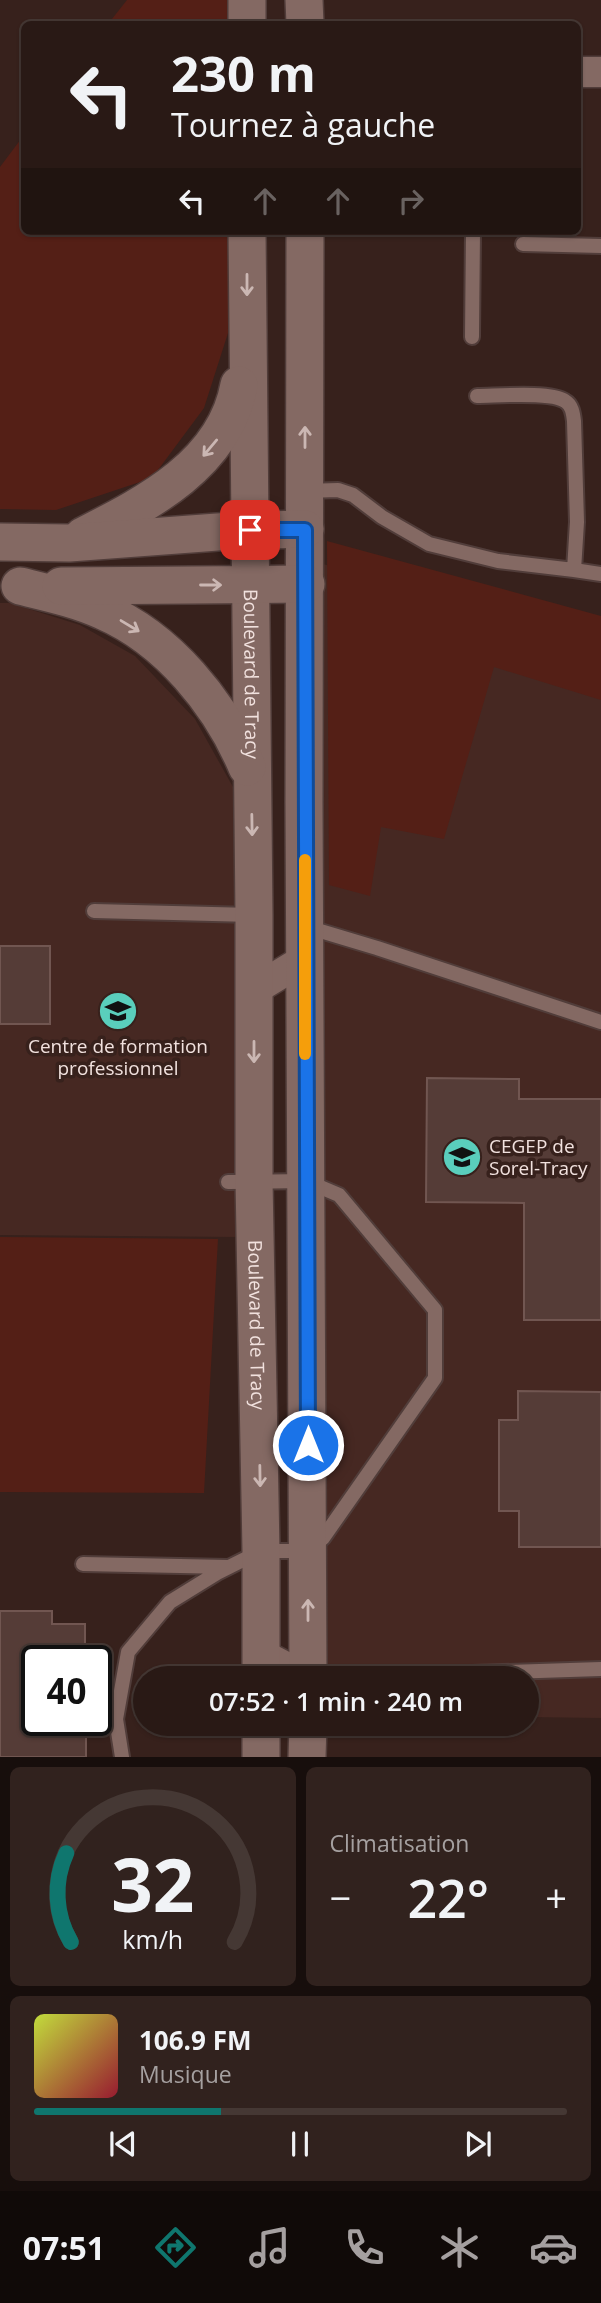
<!DOCTYPE html>
<html lang="fr">
<head>
<meta charset="utf-8">
<style>
	body { margin:0; font-family:"Open Sans",sans-serif; background:#31221e; color:#f1f3f6; height:100vh; display:flex; flex-direction:column; font-size:26px; white-space:nowrap }
	* { box-sizing:border-box; margin:0 }
	p { font-size:23px; color:#a5a0a0 }
	.icon { flex:none; width:38px; height:38px; fill:none; stroke:currentColor; stroke-width:2; stroke-linecap:round; stroke-linejoin:round }
	.map { position:relative; height:1757px; overflow:hidden }
	.sheet { display:flex; flex-direction:column; gap:10px; padding:10px; background:#170e0c; flex:1 }
	.sheet>* { flex:none }
	.banner { position:absolute; left:21px; top:21px; width:560px; height:214px; border-radius:10px; box-shadow:0 2px 5px #0004,0 0 0 2px #453834; background:#291915; color:#f1f3f6; overflow:hidden }
	.speed { position:absolute; left:21px; top:1645px; display:flex; gap:14px; font-size:35px; font-weight:700; text-align:center }
	.speed>* { display:grid; place-content:center; width:91px; height:91px; border-radius:50%; background:#291915; box-shadow:0 2px 5px #0004,0 0 0 2px #453834; line-height:1 }
	.speed .limit { border:4px solid #111; border-radius:10px; background:#fff; color:#111 }
	.pin { position:absolute; display:grid; place-items:center; width:60px; height:60px; color:#fff; margin:-30px; border-radius:14px; box-shadow:0 4px 10px #0006 }
	.me { position:absolute; width:77px; margin:-38px; rotate:0deg; stroke-linejoin:round; filter:drop-shadow(0 0 5px #0008) }
	.turn { display:flex; align-items:center; gap:24px; height:147px; padding:0 35px; font-size:32px }
	.turn .icon { width:91px; height:91px; stroke-width:2.5 }
	.turn b { display:block; font-size:49px; line-height:60px }
	.lanes { display:flex; align-items:center; height:66px; padding:0 35px; background:#0003; justify-content:center; gap:35px; direction:ltr }
	.lanes .off { opacity:.35 }
	.big { font-size:52px; font-weight:600; line-height:1.1 }
	.sheet .tile { flex:1; display:flex; flex-direction:column; justify-content:center; gap:10px; min-width:0; padding:0 24px; border-radius:10px; background:#31221e }
	.sheet .dial { align-items:center; gap:0 }
	.dial svg { height:182px; overflow:visible; fill:none; stroke:#453834; stroke-width:7; stroke-linecap:round; text-anchor:middle }
	.dial text { fill:#f1f3f6; stroke:none }
	.song { display:flex; align-items:center; gap:21px }
	.cover { width:84px; height:84px; border-radius:10px; background:linear-gradient(135deg,hsl(70 70% 55%),hsl(350 70% 35%)) }
	.played { height:7px; border-radius:4px; background:linear-gradient(90deg,#0f766e 35%,#453834 35%) }
	.keys { display:flex; justify-content:space-around; direction:ltr }
	.heat { display:flex; justify-content:space-between; align-items:center; font-size:38px; direction:ltr }
	.sheet .tiles { flex:1; display:grid; gap:10px; grid-template-columns:1fr 1fr }
	.tile:last-child { grid-column:span 2 }
	.trip { position:absolute; left:133px; top:1666px; width:406px; height:70px; border-radius:35px; background:#291915; box-shadow:0 2px 5px #0004,0 0 0 2px #453834; font-weight:600; line-height:70px; text-align:center }
	.dock { display:flex; height:112px; justify-content:space-around; align-items:center; background:#100a08; color:#a5a0a0 }
	.dock .icon { width:49px; height:49px }
	.dock .selected { color:#0f766e }
	.dock b { font-size:32px; color:#f1f3f6 }
	.map>svg:first-child { display:block }
</style>
</head>
<body>
<div class="map">
<svg width="601" height="1757" viewBox="0 0 601 1757">
	<rect width="100%" height="100%" fill="#37211c"/>
	<!-- built -->
	<path fill="#462822" d="M319,563L601,636V1718L527,1717V1678H328Z
		M0,603H10L80,625L135,656L195,719L233,787L239,1237L0,1235Z"/>
	<!-- green -->
	<path fill="#541f16" d="M127,0H236L237,24H108Z
		M24,135V231H239L236,308L204,408L152,478L56,510L0,509V167Z
		M327,541L601,616V700L494,667L444,839L381,827L370,896L329,885Z
		M0,1237L218,1239L204,1493L0,1492Z"/>
	<!-- building -->
	<path fill="#553c37" stroke="#715651" stroke-width="2" d="M0,946H50V1024H0Z
		M427,1078L519,1079V1099H601V1320H524V1203L426,1202Z
		M518,1391L601,1392V1547H519V1511H499V1420H518Z
		M0,1611H52V1624H85V1661H37V1720H86V1757H0Z"/>
	<g fill="none" stroke-linecap="round" stroke-linejoin="round">
		<!-- service casing -->
		<g stroke="#513d3a" stroke-width="18">
			<path id="service" d="M523,244L601,246
				M472,337L473,231
				M305,491L338,490L353,495L382,517L429,544L498,561L574,570L577,522L574,421C573,413 572,405 565,401C551,391 496,396 477,396
				M574,570L601,574
				M94,911L252,915
				M307,927L377,948L601,1022
				M83,1564L228,1567
				M313,1678L601,1669
				M122,1757L116,1719L128,1652L170,1602L217,1573L261,1551H308L323,1538L435,1378V1310L339,1195L306,1181L228,1182"/>
		</g>
		<!-- minor casing -->
		<g stroke="#513d3a" stroke-width="33">
			<path id="minor" d="M578,72H601
				M254,990L305,959
				M261,1654L307,1678"/>
		</g>
		<!-- tertiary casing -->
		<g stroke="#513d3a" stroke-width="40">
			<g id="tertiary">
				<path d="M304,0L305,24"/>
				<path d="M247,24V0"/>
				<path id="s1" d="M247,231L254,915V1181L261,1551V1678"/>
				<path d="M305,231L304,803L308,1678"/>
				<path d="M83,536C148,503 225,464 239,385"/>
				<path d="M0,542L69,543L231,531L305,529"/>
				<path d="M20,586C48,593 77,599 103,611C168,639 220,703 247,767"/>
				<path d="M61,586L306,584"/>
				<path d="M261,1757V1724"/>
				<path d="M307,1757L308,1724"/>
			</g>
		</g>
		<!-- service -->
		<use href="#service" stroke="#846963" stroke-width="14"/>
		<!-- minor -->
		<use href="#minor" stroke="#846963" stroke-width="30"/>
		<!-- tertiary -->
		<use href="#tertiary" stroke="#846963" stroke-width="37"/>
	</g>
	<!-- one-way arrows -->
	<defs><path id="oneway-shaft" d="M-6 0H5M1.5-3L5.5 0L1.5 3" fill="none" stroke-width="1.6" stroke-linecap="round" stroke-linejoin="round" transform="scale(1.75)"/></defs>
	<g stroke="#cbb7b3">
		<use href="#oneway-shaft" transform="translate(247 285) rotate(90)"/>
		<use href="#oneway-shaft" transform="translate(305 437) rotate(-90)"/>
		<use href="#oneway-shaft" transform="translate(210 448) rotate(130)"/>
		<use href="#oneway-shaft" transform="translate(211 585)"/>
		<use href="#oneway-shaft" transform="translate(130 626) rotate(31)"/>
		<use href="#oneway-shaft" transform="translate(252 825) rotate(89)"/>
		<use href="#oneway-shaft" transform="translate(254 1052) rotate(90)"/>
		<use href="#oneway-shaft" transform="translate(260 1476) rotate(89)"/>
		<use href="#oneway-shaft" transform="translate(308 1610) rotate(-90)"/>
	</g>
	<g fill="none" stroke-linecap="round" stroke-linejoin="round">
		<!-- route casing -->
		<g stroke="#114b97" stroke-width="18">
			<path id="route" d="M250,530H305L308,1445"/>
		</g>
		<!-- route -->
		<use href="#route" stroke="#1a73e8" stroke-width="12"/>
		<!-- slow -->
		<path stroke="#f59e0b" stroke-width="12" d="M305,860V1054"/>
	</g>
	<!-- icons -->
	<defs>
		<g id="school-disc" transform="scale(2.0125)"><circle r="9.5" fill="#5acebc" stroke="#37211c"/><path d="M0-5L7-2L0 1L-7-2ZM-4 1L0 2.5L4 1V4Q0 6-4 4Z" fill="#111"/></g>
		<g id="university-disc" transform="scale(2.0125)"><circle r="9.5" fill="#5acebc" stroke="#37211c"/><path d="M0-5L7-2L0 1L-7-2ZM-4 1L0 2.5L4 1V4Q0 6-4 4Z" fill="#111"/></g>
	</defs>
	<g fill-rule="evenodd">
		<use href="#school-disc" x="118" y="1011"/>
		<use href="#university-disc" x="462" y="1157"/>
	</g>
	<g text-anchor="middle" stroke-width="7" stroke-linejoin="round" paint-order="stroke">
		<!-- street labels -->
		<g font-size="19" fill="#f1e1de" stroke="#37211c">
			<text dy="7" stroke="none"><textPath href="#s1" startOffset="443">Boulevard de Tracy</textPath></text>
			<text dy="7" stroke="none"><textPath href="#s1" startOffset="1094">Boulevard de Tracy</textPath></text>
		</g>
		<!-- poi labels -->
		<g font-size="19" fill="#f1e1de" stroke="#37211c">
			<text x="118" y="1053">Centre de formation<tspan x="118" dy="22">professionnel</tspan></text>
			<text x="489" y="1153" text-anchor="start">CEGEP de<tspan x="489" dy="22">Sorel-Tracy</tspan></text>
		</g>
	</g>
</svg>
<div class="speed"><div class="limit">40</div></div>
<div class="pin" style="left:250px;top:530px;background:#d93025"><svg class="icon" aria-label="arrive" viewBox="0 0 24 24"><path d="M6 21V4h12l-3 4 3 4H6"/></svg></div>
<svg class="me" style="left:308px;top:1445px" viewBox="-20 -20 40 40"><circle r="17" fill="#1a73e8" stroke="#fff" stroke-width="3"/><path d="M0-11L8 9 0 5-8 9z" fill="#fff"/></svg>
<div class="trip">07:52 · 1 min · 240 m</div>
<div class="banner">
<div class="turn"><svg class="icon" aria-label="left" viewBox="0 0 24 24"><path d="M17 20v-9H6M10 6l-5 5 5 5"/></svg><div><b>230 m</b>Tournez à gauche</div></div>
<div class="lanes"><svg class="icon" aria-label="left" viewBox="0 0 24 24"><path d="M17 20v-9H6M10 6l-5 5 5 5"/></svg><svg class="icon off" aria-label="ahead" viewBox="0 0 24 24"><path d="M12 20V5M6 11l6-6 6 6"/></svg><svg class="icon off" aria-label="ahead" viewBox="0 0 24 24"><path d="M12 20V5M6 11l6-6 6 6"/></svg><svg class="icon off" aria-label="right" viewBox="0 0 24 24"><path d="M7 20v-9h11M14 6l5 5-5 5"/></svg></div>
</div>
</div>
<section class="sheet">
<div class="tiles">
<div class="tile dial"><svg viewBox="0 0 100 80">
<path d="M14 69A42 42 0 1 1 86 69"/>
<path d="M14 69A42 42 0 0 1 12 30" stroke="#0f766e"/>
<text x="50" y="56" font-size="32" font-weight="700">32</text>
<text x="50" y="72" font-size="11">km/h</text>
</svg></div>
<div class="tile"><p>Climatisation</p>
<div class="heat"><a>−</a><b class="big">22°</b><a>+</a></div>
</div>
<div class="tile">
<div class="song"><i class="cover"></i><div><b>106.9 FM</b><p>Musique</p></div></div>
<div class="played"></div>
<div class="keys"><svg class="icon" aria-label="previous" viewBox="0 0 24 24"><path d="M18 5L8 12l10 7zM5 5v14"/></svg><svg class="icon" aria-label="pause" viewBox="0 0 24 24"><path d="M8 5v14M16 5v14"/></svg><svg class="icon" aria-label="next" viewBox="0 0 24 24"><path d="M6 5l10 7-10 7zM19 5v14"/></svg></div>
</div>
</div>
</section>
<nav class="dock">
<b>07:51</b>
<svg class="icon selected" aria-label="directions" viewBox="0 0 24 24"><path d="M12 3l9 9-9 9-9-9zM9 14v-3h6M13 9l2 2-2 2"/></svg>
<svg class="icon" aria-label="music" viewBox="0 0 24 24"><path d="M9 18V5l10-2v13"/><circle cx="6" cy="18" r="3"/><circle cx="16" cy="16" r="3"/></svg>
<svg class="icon" aria-label="phone" viewBox="0 0 24 24"><path d="M5 4h4l2 5-3 2q2 4 5 5l2-3 5 2v4C11 20 4 13 5 4z"/></svg>
<svg class="icon" aria-label="climate" viewBox="0 0 24 24"><path d="M12 3v18M4 7l16 10M4 17L20 7"/></svg>
<svg class="icon" aria-label="car" viewBox="0 0 24 24"><path d="M5 17H2v-5l4-1 3-4h7l3 4 3 1v5h-3M9 17h6M6 11h13"/><circle cx="7" cy="17" r="2"/><circle cx="17" cy="17" r="2"/></svg>
</nav>
</body>
</html>
